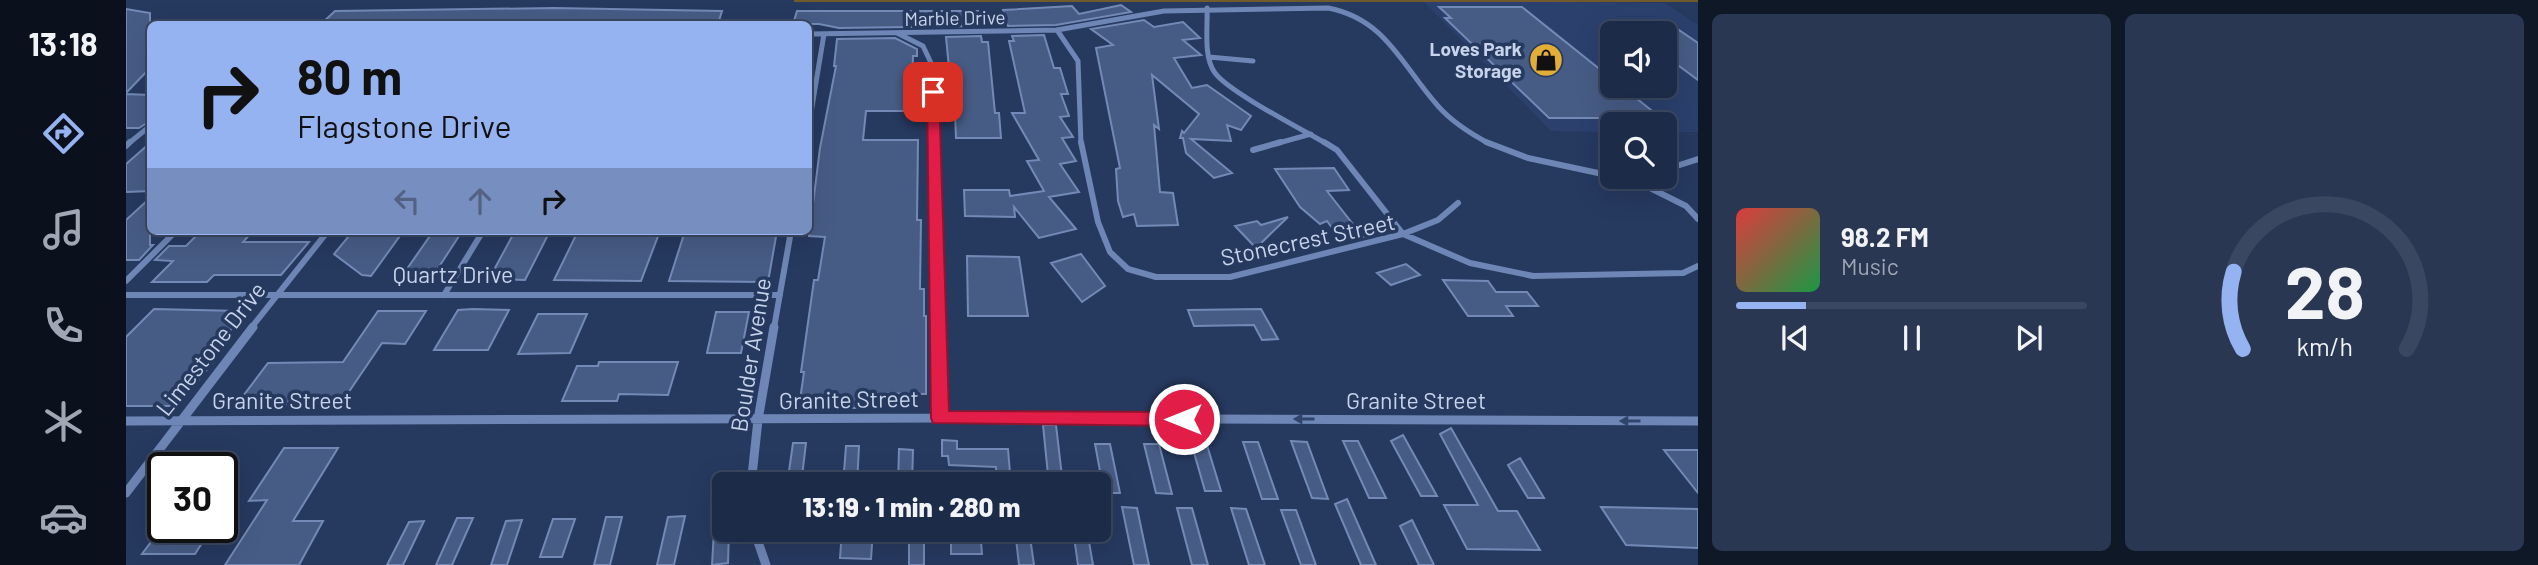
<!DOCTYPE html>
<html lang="en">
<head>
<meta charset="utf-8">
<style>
	body { margin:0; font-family:Barlow,sans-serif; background:#293752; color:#f1f3f6; height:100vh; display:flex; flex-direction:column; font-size:26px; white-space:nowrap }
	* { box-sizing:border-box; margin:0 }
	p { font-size:23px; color:#a0a7b4 }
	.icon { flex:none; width:38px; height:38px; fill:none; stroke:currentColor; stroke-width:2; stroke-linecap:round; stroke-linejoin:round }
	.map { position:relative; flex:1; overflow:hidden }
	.side { display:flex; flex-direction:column; gap:14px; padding:14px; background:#0f1827; width:840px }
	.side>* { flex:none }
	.hud { position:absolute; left:21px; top:21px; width:665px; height:214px; border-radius:10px; box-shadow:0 7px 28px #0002,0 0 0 2px #3a4760; background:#95b2f1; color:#111; overflow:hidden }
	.tools { position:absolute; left:1474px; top:21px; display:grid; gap:14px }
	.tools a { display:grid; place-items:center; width:77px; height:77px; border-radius:10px; background:#1c2b47; box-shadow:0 7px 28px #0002,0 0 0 2px #3a4760; font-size:35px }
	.speed { position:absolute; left:21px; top:452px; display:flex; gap:14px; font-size:35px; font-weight:700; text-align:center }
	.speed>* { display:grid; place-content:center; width:91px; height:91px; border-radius:50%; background:#1c2b47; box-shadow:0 7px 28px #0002,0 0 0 2px #3a4760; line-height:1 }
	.speed .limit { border:4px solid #111; border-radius:10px; background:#fff; color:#111 }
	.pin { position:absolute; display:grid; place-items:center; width:60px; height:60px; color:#fff; margin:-30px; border-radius:14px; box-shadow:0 4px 10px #0006 }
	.me { position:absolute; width:77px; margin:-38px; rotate:270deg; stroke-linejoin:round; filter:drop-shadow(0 0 5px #0008) }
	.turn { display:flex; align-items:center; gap:24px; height:147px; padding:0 35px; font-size:32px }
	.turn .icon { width:91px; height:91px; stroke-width:2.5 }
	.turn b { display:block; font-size:49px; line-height:60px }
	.lanes { display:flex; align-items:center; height:66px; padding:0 35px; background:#0003; justify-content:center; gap:35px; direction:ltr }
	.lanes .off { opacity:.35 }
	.side .card { flex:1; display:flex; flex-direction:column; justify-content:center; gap:10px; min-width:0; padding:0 24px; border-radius:10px; background:#293752 }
	.side .dial { align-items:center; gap:0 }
	.dial svg { height:182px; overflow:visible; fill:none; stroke:#3a4760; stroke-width:7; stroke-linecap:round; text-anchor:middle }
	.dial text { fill:#f1f3f6; stroke:none }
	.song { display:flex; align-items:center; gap:21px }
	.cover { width:84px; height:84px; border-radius:10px; background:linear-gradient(135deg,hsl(0 70% 55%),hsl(140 70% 35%)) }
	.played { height:7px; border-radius:4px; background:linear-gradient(90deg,#95b2f1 20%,#3a4760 20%) }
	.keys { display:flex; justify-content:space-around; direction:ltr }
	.side .tiles { flex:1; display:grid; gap:14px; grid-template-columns:repeat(2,1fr) }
	.trip { position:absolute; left:586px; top:472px; width:399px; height:70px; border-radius:10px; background:#1c2b47; box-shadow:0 7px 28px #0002,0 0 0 2px #3a4760; font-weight:800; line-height:70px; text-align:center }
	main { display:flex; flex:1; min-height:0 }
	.tab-bar { display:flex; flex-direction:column; width:126px; justify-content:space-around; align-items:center; background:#0b111c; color:#a0a7b4 }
	.tab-bar .icon { width:49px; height:49px }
	.tab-bar .active { color:#95b2f1 }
	.tab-bar b { font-size:32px; color:#f1f3f6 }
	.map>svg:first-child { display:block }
</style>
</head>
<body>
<main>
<nav class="tab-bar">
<b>13:18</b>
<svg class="icon active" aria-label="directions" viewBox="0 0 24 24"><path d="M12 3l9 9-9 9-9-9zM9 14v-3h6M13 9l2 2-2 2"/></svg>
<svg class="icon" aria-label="music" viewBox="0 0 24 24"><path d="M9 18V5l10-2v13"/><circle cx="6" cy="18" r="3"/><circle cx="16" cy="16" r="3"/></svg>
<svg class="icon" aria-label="phone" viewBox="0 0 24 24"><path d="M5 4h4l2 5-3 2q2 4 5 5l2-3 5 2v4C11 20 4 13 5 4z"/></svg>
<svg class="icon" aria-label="climate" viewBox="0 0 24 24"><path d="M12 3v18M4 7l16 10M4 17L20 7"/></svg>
<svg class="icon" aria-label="car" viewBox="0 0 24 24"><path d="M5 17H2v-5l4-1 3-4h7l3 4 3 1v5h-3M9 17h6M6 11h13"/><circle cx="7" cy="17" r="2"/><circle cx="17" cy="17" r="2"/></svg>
</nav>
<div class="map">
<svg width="1572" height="565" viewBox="0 0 1572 565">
	<rect width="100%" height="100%" fill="#26395f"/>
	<!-- built -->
	<path fill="#2b406d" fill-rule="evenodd" d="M1297,1L1539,3L1572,25V132H1538V124H1486V132L1425,131ZM1486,33H1538V86H1486Z"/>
	<!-- green -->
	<path fill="#715b2d" d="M668,0H1572V2H668Z"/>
	<!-- building -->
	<path fill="#475c85" stroke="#738ab6" stroke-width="2" d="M995,5L1005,12L930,25L882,26L877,10L946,6L953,14Z
		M1313,7H1396L1486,79V86H1495L1535,118H1423L1319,18H1325Z
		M428,8L596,11L592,24H195L209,11Z
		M0,9L24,13V68L0,93Z
		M671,11H852L854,26L713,28L693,24H667Z
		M1018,20L1028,27L1057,22L1074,38L1057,40L1075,55L1048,58L1066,88L1081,85L1125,116L1115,130L1101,125L1105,141L1065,139L1106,173L1088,178L1060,153L1057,138H1054L1056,131L1058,133L1073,114L1026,75L1033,129L1028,125L1034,192L1047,193L1052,225L1011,226L1008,214L997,217L992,201L990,169L994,168L970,48L987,45L965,29Z
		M1538,28H1550L1572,43V80L1538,55Z
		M918,35L928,68H934L942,94H935L943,116L934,117L947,137L936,138L950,161L934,164L953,192L923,197L950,229L913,238L888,207L889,217L839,216L838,190H883L884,196L918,191L901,161L913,160L886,113H899L883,41H888L886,36Z
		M855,36L856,42H862L869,113H873L875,138H830L828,89H825L820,37Z
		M769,38L791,49V56H787L786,91H790L791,111H740L737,140H792L791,220H795L794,289H798V316H800V394L731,393L730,408L673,407L678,372H675L688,280H692L699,237L683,236L694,148L710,66H708L711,39Z
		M0,94L24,95V121L13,128H0Z
		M24,143V191L0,192V164Z
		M1208,168L1223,190L1201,191L1237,237L1214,239L1201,221L1194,224L1174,207L1149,169Z
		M24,198V245H27L13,260H0V220Z
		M1162,217L1130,248L1109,226L1131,221L1135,225Z
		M75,231H127L117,242H183L155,275H88L81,282H26L47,261L29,260L43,246H60Z
		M227,231H269L276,233L245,276L236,275L208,254Z
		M389,231H424L399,280L363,279Z
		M452,231H534L515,281L428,280Z
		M559,231H651L642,282L543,281Z
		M306,233H335L307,276H276Z
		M955,254L979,286L956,302L925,263Z
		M841,256L893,257L902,316H842Z
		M1280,264L1294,275L1265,285L1251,273Z
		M1317,280L1362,281L1370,292H1401L1412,306H1380L1387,316H1342Z
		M28,309L112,311L109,314L118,315L102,333H93L69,361H88L51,406H0V337Z
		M347,309L383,310L362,350H308L332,310Z
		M1135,309L1152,339L1136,340L1128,325L1068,326L1062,310Z
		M252,311H300L279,344L256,343L216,402L163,401L158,407L108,408L142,363L217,362Z
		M590,312H623L615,353H581Z
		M412,314H461L444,353L392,354Z
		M473,362H552L542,395L493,394L491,401H436L451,366H472Z
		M917,425H930L937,485H923Z
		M1325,428L1372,511H1391L1414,550L1341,549L1318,505H1352L1314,434Z
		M1277,435L1311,496H1295L1265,441Z
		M816,440L831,441V449H882L885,485H871L870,467L823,465L822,456H816Z
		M1165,441L1181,442L1202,499L1186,498Z
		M1217,441H1232L1260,498H1243Z
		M1065,442H1080L1095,491H1079Z
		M1117,442H1132L1152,499H1136Z
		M667,443H680L675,485H661Z
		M969,444H984L994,493H978Z
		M1018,444H1033L1046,494L1030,493Z
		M720,446H733L731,485H717Z
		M158,448H212L167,521H197L173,565H99L141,500L123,501Z
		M773,449L787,450L786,485H772Z
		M1538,450H1572V493Z
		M1394,458L1418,498H1402L1382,465Z
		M1221,499L1250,565H1235L1209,504Z
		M996,507L1011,508L1023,565H1008Z
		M1475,507L1572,509V548L1500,545Z
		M1051,508H1066L1082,565H1066Z
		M1105,508L1120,509L1139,565H1123Z
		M1155,510H1170L1190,565H1175Z
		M559,516L548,565H531L542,517Z
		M480,517H496L484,565H468Z
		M331,518H347L326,565H310Z
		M427,519H449L436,557H414Z
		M396,520L381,565H365L380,521Z
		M1286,520L1308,565H1293L1274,526Z
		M298,521L277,565H261L283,522Z
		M85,529L69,554H16L34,530Z
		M588,530H603L602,563L586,565Z
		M716,530H747L745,559L714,558Z
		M783,530H798V565H783Z
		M825,530H854L856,554H825Z
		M889,530H903L908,565H893Z
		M947,530H961L967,565H952Z"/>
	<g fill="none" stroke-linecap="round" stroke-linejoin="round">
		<!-- minor-far2 -->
		<path stroke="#6e86b5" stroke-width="5" d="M1081,8C1082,27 1077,57 1089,73C1103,92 1177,130 1201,144
			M931,30L952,61L955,144
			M771,33L797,46L806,65L808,144
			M682,34L931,30L1038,11L1202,8C1260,19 1276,66 1312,106C1326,122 1345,134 1364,144
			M1083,57L1127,61
			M682,131L698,34
			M2,144L24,126
			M1149,144L1185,134"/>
		<!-- minor-far1 -->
		<path stroke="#6e86b5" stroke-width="6" d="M808,142L812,328
			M955,142L972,222L984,252L1002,269L1030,277H1104L1277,234L1344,263L1407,276L1557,273L1572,266
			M1198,142L1211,150L1277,234L1312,220L1332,203
			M1360,142L1402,158L1486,176
			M0,146L4,142
			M1127,150L1155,142
			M1538,170L1572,159
			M1491,177L1508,180L1516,177
			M1508,180L1560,206L1572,219
			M0,281L50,231
			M0,295H654
			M318,295L357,231
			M125,328L202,231
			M648,328L665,231"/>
		<!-- minor -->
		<path stroke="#6e86b5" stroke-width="9" d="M812,327L814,418
			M0,421L814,418L1572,421
			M625,485L632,420L648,327
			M0,493L127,327
			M628,530L640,565"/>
	</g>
	<!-- one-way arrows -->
	<defs><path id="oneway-solid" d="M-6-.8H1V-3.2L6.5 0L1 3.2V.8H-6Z" transform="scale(1.75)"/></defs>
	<g fill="#31456c">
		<use href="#oneway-solid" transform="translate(1178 419) rotate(-180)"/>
		<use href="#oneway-solid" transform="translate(1504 421) rotate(-180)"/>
	</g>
	<!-- route -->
	<path fill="#e11d48" stroke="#92132f" stroke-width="2" d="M807,89L813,92L823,411L1058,412L1064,414L1067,419L1064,424L1058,426L807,423L805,418L801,92Z"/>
	<!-- icons -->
	<defs>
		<g id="shop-disc" transform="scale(1.75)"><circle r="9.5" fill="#e3ae35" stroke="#26395f"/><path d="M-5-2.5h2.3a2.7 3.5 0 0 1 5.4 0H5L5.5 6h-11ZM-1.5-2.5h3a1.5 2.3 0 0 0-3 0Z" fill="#111"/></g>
	</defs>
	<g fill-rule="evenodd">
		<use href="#shop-disc" x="1420" y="60"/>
	</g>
	<g text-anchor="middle" stroke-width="7" stroke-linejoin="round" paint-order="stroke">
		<!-- far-street labels -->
		<g font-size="19" fill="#c6d3ea" stroke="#26395f">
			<text transform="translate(829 18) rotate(-1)" y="7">Marble Drive</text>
		</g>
		<!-- far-poi labels -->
		<g font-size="19" font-weight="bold" fill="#c6d3ea" stroke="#26395f" text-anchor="end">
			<text x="1396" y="56">Loves Park<tspan x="1396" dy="22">Storage</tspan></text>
		</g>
		<!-- street labels -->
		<g font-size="23" fill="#c6d3ea" stroke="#26395f">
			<text transform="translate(1182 240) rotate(-12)" y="8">Stonecrest Street</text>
			<text x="327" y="283">Quartz Drive</text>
			<text transform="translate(85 349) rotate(-52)" y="8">Limestone Drive</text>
			<text transform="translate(625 355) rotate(-81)" y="8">Boulder Avenue</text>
			<text transform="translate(723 400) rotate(-1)" y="8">Granite Street</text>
			<text x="156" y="409">Granite Street</text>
			<text x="1290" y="409">Granite Street</text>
		</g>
	</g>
</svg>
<div class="tools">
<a><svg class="icon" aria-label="sound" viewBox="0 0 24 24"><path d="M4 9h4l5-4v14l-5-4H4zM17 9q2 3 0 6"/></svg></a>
<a><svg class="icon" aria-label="search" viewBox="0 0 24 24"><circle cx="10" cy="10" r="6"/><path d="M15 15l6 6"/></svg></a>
</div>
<div class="speed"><div class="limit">30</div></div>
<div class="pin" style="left:807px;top:92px;background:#d93025"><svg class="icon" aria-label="arrive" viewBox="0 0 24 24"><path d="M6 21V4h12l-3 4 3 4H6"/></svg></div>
<svg class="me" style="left:1058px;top:419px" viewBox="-20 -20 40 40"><circle r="17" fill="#e11d48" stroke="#fff" stroke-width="3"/><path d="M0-11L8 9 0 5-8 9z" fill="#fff"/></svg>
<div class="trip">13:19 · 1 min · 280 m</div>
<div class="hud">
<div class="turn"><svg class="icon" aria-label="right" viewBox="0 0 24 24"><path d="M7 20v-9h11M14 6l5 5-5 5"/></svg><div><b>80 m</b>Flagstone Drive</div></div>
<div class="lanes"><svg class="icon off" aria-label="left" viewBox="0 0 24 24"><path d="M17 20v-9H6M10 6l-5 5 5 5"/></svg><svg class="icon off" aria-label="ahead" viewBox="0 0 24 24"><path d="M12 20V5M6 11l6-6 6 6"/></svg><svg class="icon" aria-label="right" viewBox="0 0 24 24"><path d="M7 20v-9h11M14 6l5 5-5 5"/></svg></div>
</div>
</div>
<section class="side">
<div class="tiles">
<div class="card">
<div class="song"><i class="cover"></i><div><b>98.2 FM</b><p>Music</p></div></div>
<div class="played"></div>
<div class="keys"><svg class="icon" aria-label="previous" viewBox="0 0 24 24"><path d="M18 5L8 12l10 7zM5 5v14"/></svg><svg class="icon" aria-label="pause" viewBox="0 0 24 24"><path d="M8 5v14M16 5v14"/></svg><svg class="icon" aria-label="next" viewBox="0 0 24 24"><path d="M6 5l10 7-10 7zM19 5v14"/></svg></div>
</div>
<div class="card dial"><svg viewBox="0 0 100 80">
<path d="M14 69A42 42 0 1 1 86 69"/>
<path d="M14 69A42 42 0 0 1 10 35" stroke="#95b2f1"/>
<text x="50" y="56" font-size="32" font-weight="700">28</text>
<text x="50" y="72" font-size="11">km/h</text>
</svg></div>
</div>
</section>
</main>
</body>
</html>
